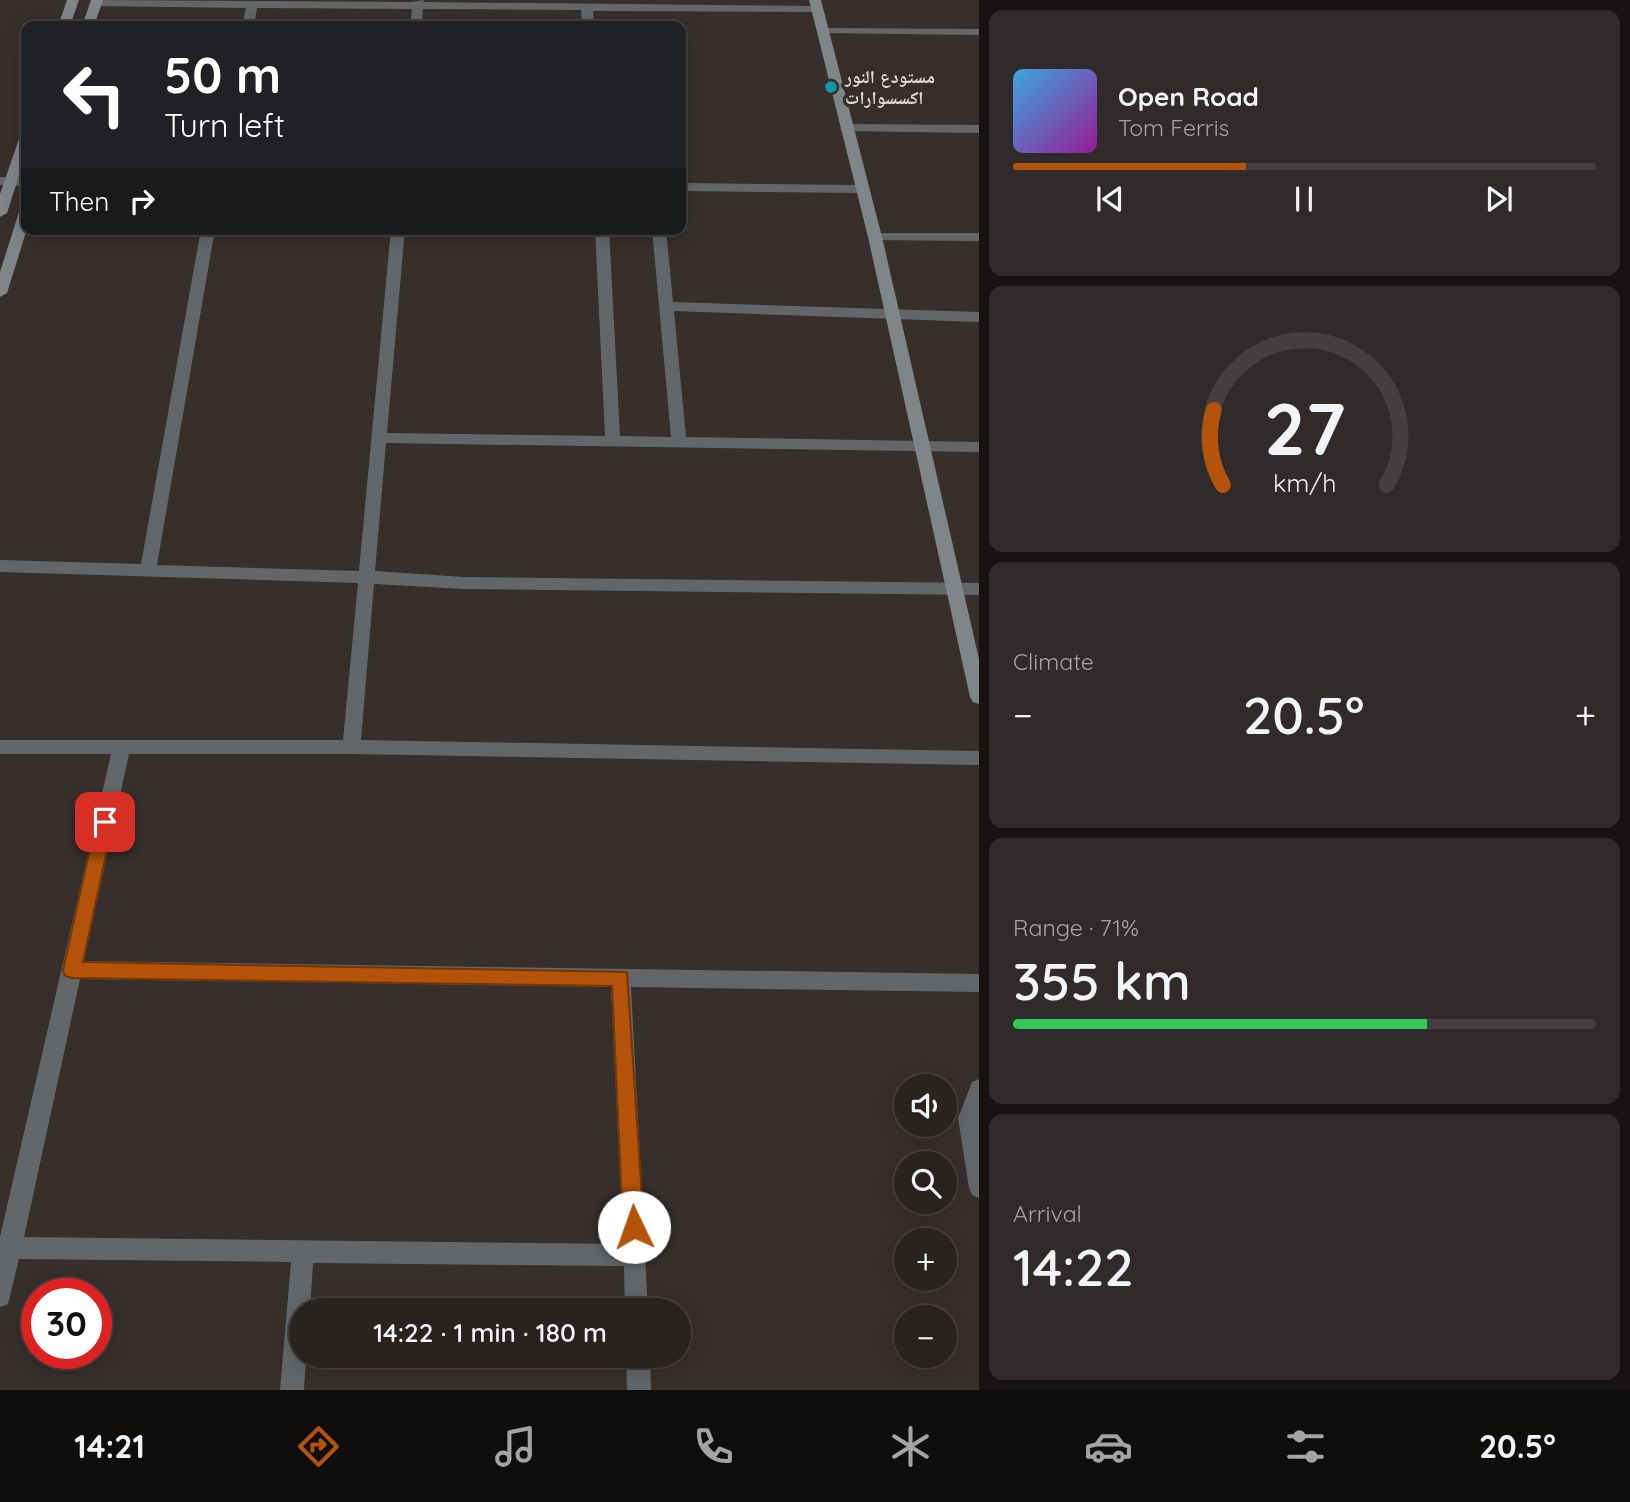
<!DOCTYPE html>
<html lang="en">
<head>
<meta charset="utf-8">
<style>
	body { margin:0; font-family:Quicksand,"Noto Naskh Arabic",sans-serif; background:#302b2a; color:#f1f3f6; height:100vh; display:flex; flex-direction:column; font-size:26px; white-space:nowrap }
	* { box-sizing:border-box; margin:0 }
	p { font-size:23px; color:#a5a4a5 }
	.icon { flex:none; width:38px; height:38px; fill:none; stroke:currentColor; stroke-width:2; stroke-linecap:round; stroke-linejoin:round }
	.map { position:relative; flex:1; overflow:hidden }
	.drawer { display:flex; flex-direction:column; gap:10px; padding:10px; background:#161312; width:651px }
	.drawer>* { flex:none }
	.hud { position:absolute; left:21px; top:21px; width:665px; height:214px; border-radius:14px; box-shadow:0 4px 18px #0003,0 0 0 2px #44403f; background:#202124; color:#fff; overflow:hidden }
	.controls { position:absolute; left:894px; top:1074px; display:grid; gap:14px }
	.controls a { display:grid; place-items:center; width:63px; height:63px; border-radius:50%; background:#282321; box-shadow:0 4px 18px #0003,0 0 0 2px #44403f; font-size:35px }
	.speed { position:absolute; left:21px; top:1278px; display:flex; gap:14px; font-size:35px; font-weight:700; text-align:center }
	.speed>* { display:grid; place-content:center; width:91px; height:91px; border-radius:50%; background:#282321; box-shadow:0 4px 18px #0003,0 0 0 2px #44403f; line-height:1 }
	.speed .limit { border:10px solid #d22; background:#fff; color:#111 }
	.pin { position:absolute; display:grid; place-items:center; width:60px; height:60px; color:#fff; margin:-30px; border-radius:14px; box-shadow:0 4px 10px #0006 }
	.me { position:absolute; width:77px; margin:-38px; rotate:357deg; stroke-linejoin:round; filter:drop-shadow(0 0 5px #0008) }
	.turn { display:flex; align-items:center; gap:24px; height:147px; padding:0 28px; font-size:32px }
	.turn .icon { width:91px; height:91px; stroke-width:2.5 }
	.turn b { display:block; font-size:49px; line-height:60px }
	.then { display:flex; align-items:center; height:66px; padding:0 28px; background:#0003; gap:14px; font-size:26px }
	.big { font-size:52px; font-weight:600; line-height:1.1 }
	.drawer .widget { flex:1; display:flex; flex-direction:column; justify-content:center; gap:10px; min-width:0; padding:0 24px; border-radius:14px; background:#302b2a }
	.drawer .dial { align-items:center; gap:0 }
	.dial svg { height:182px; overflow:visible; fill:none; stroke:#44403f; stroke-width:7; stroke-linecap:round; text-anchor:middle }
	.dial text { fill:#f1f3f6; stroke:none }
	.song { display:flex; align-items:center; gap:21px }
	.cover { width:84px; height:84px; border-radius:10px; background:linear-gradient(135deg,hsl(200 70% 55%),hsl(300 70% 35%)) }
	.played { height:7px; border-radius:4px; background:linear-gradient(90deg,#b45309 40%,#44403f 40%) }
	.keys { display:flex; justify-content:space-around; direction:ltr }
	.heat { display:flex; justify-content:space-between; align-items:center; font-size:38px; direction:ltr }
	.charge { height:10px; border-radius:5px; background:linear-gradient(90deg,#34c759 71%,#44403f 0) }
	.trip { position:absolute; left:289px; top:1298px; width:402px; height:70px; border-radius:35px; background:#282321; box-shadow:0 4px 18px #0003,0 0 0 2px #44403f; font-weight:600; line-height:70px; text-align:center }
	.menu { display:flex; height:112px; justify-content:space-around; align-items:center; background:#100e0d; color:#a5a4a5 }
	.menu .icon { width:49px; height:49px }
	.menu .selected { color:#b45309 }
	.menu b { font-size:32px; color:#f1f3f6 }
	main { display:flex; flex:1; min-height:0 }
	.map>svg:first-child { display:block }
</style>
</head>
<body>
<main>
<div class="map">
<svg width="979" height="1390" viewBox="0 0 979 1390">
	<rect width="100%" height="100%" fill="#362f2c"/>
	<g fill="none" stroke-linecap="round" stroke-linejoin="round">
		<!-- lane -->
		<path fill="#646769" fill-rule="evenodd" d="M979,1079V1198L972,1195L969,1188L958,1118L972,1082Z"/>
		<!-- street -->
		<path fill="#646769" fill-rule="evenodd" d="M94,0L412,2L424,0L423,2L817,6L823,9L817,12L593,11L594,26H582L581,10L423,9L422,26H410L412,9L257,8L254,26H242L246,8L96,6L90,3Z
			M824,28L979,29V35L820,33V29Z
			M846,124L979,125V133L842,131L840,128Z
			M0,177L26,178V186L0,185Z
			M681,183L862,185L868,189L862,193L681,191Z
			M201,229H215L157,565L359,571L391,229H405L387,433L605,436L595,229H609L620,436L671,437L652,229H666L673,302L979,312V322L674,311L686,437L979,442V452L386,443L375,571L464,577L979,583V595L464,589L374,584L361,740L979,751V765L351,754H129L84,961L979,974V992L631,987L648,1311H625L624,1266L313,1263L310,1311H301V1356H306L304,1390H280L291,1262L19,1259L8,1304L0,1307V1237L111,754H0V740H343L358,583L0,572V560L141,564ZM80,979L611,987L623,1244L24,1237Z
			M875,233H979V241L870,240L868,237Z
			M626,1356H650L651,1390H627Z"/>
		<!-- secondary -->
		<path fill="#808588" fill-rule="evenodd" d="M67,0H79L70,26H58Z
			M91,0H103L94,26H82Z
			M809,0H821L882,237L979,659V704L973,702L970,697L868,237Z
			M26,132V154L7,213L0,217V194L20,136Z
			M26,208L27,229L7,293L0,297V272L19,212Z"/>
	</g>
	<!-- route -->
	<path fill="#b45309" stroke="#753606" stroke-width="2" d="M105,814L113,822L83,962L627,972L644,1227L641,1235L634,1238L626,1235L623,1227L612,986L72,978L65,976L63,970L96,822Z"/>
	<!-- markers -->
	<circle fill="#0f9aa8" stroke="#362f2c" stroke-width="2.5" cx="831" cy="87" r="7"/>
	<g text-anchor="middle" stroke-width="7" stroke-linejoin="round" paint-order="stroke">
		<!-- far-poi labels -->
		<g font-size="18" font-weight="bold" fill="#dedad8" stroke="#362f2c" text-anchor="start">
			<text x="845" y="83">مستودع النور<tspan x="845" dy="21">اكسسوارات</tspan></text>
		</g>
	</g>
</svg>
<div class="controls">
<a><svg class="icon" aria-label="sound" viewBox="0 0 24 24"><path d="M4 9h4l5-4v14l-5-4H4zM17 9q2 3 0 6"/></svg></a>
<a><svg class="icon" aria-label="search" viewBox="0 0 24 24"><circle cx="10" cy="10" r="6"/><path d="M15 15l6 6"/></svg></a>
<a>+</a>
<a>−</a>
</div>
<div class="speed"><div class="limit">30</div></div>
<div class="pin" style="left:105px;top:822px;background:#d93025"><svg class="icon" aria-label="arrive" viewBox="0 0 24 24"><path d="M6 21V4h12l-3 4 3 4H6"/></svg></div>
<svg class="me" style="left:634px;top:1227px" viewBox="-20 -20 40 40"><circle r="19" fill="#fff"/><path d="M0-13L10 11 0 6-10 11z" fill="#b45309"/></svg>
<div class="trip">14:22 · 1 min · 180 m</div>
<div class="hud">
<div class="turn"><svg class="icon" aria-label="left" viewBox="0 0 24 24"><path d="M17 20v-9H6M10 6l-5 5 5 5"/></svg><div><b>50 m</b>Turn left</div></div>
<div class="then">Then<svg class="icon" aria-label="right" viewBox="0 0 24 24"><path d="M7 20v-9h11M14 6l5 5-5 5"/></svg></div>
</div>
</div>
<section class="drawer">
<div class="widget">
<div class="song"><i class="cover"></i><div><b>Open Road</b><p>Tom Ferris</p></div></div>
<div class="played"></div>
<div class="keys"><svg class="icon" aria-label="previous" viewBox="0 0 24 24"><path d="M18 5L8 12l10 7zM5 5v14"/></svg><svg class="icon" aria-label="pause" viewBox="0 0 24 24"><path d="M8 5v14M16 5v14"/></svg><svg class="icon" aria-label="next" viewBox="0 0 24 24"><path d="M6 5l10 7-10 7zM19 5v14"/></svg></div>
</div>
<div class="widget dial"><svg viewBox="0 0 100 80">
<path d="M14 69A42 42 0 1 1 86 69"/>
<path d="M14 69A42 42 0 0 1 10 36" stroke="#b45309"/>
<text x="50" y="56" font-size="32" font-weight="700">27</text>
<text x="50" y="72" font-size="11">km/h</text>
</svg></div>
<div class="widget"><p>Climate</p>
<div class="heat"><a>−</a><b class="big">20.5°</b><a>+</a></div>
</div>
<div class="widget"><p>Range · 71%</p><b class="big">355 km</b><div class="charge"></div></div>
<div class="widget"><p>Arrival</p><b class="big">14:22</b></div>
</section>
</main>
<nav class="menu">
<b>14:21</b>
<svg class="icon selected" aria-label="directions" viewBox="0 0 24 24"><path d="M12 3l9 9-9 9-9-9zM9 14v-3h6M13 9l2 2-2 2"/></svg>
<svg class="icon" aria-label="music" viewBox="0 0 24 24"><path d="M9 18V5l10-2v13"/><circle cx="6" cy="18" r="3"/><circle cx="16" cy="16" r="3"/></svg>
<svg class="icon" aria-label="phone" viewBox="0 0 24 24"><path d="M5 4h4l2 5-3 2q2 4 5 5l2-3 5 2v4C11 20 4 13 5 4z"/></svg>
<svg class="icon" aria-label="climate" viewBox="0 0 24 24"><path d="M12 3v18M4 7l16 10M4 17L20 7"/></svg>
<svg class="icon" aria-label="car" viewBox="0 0 24 24"><path d="M5 17H2v-5l4-1 3-4h7l3 4 3 1v5h-3M9 17h6M6 11h13"/><circle cx="7" cy="17" r="2"/><circle cx="17" cy="17" r="2"/></svg>
<svg class="icon" aria-label="filters" viewBox="0 0 24 24"><path d="M4 7h16M4 17h16"/><circle cx="9" cy="7" r="2"/><circle cx="15" cy="17" r="2"/></svg>
<b>20.5°</b>
</nav>
</body>
</html>
